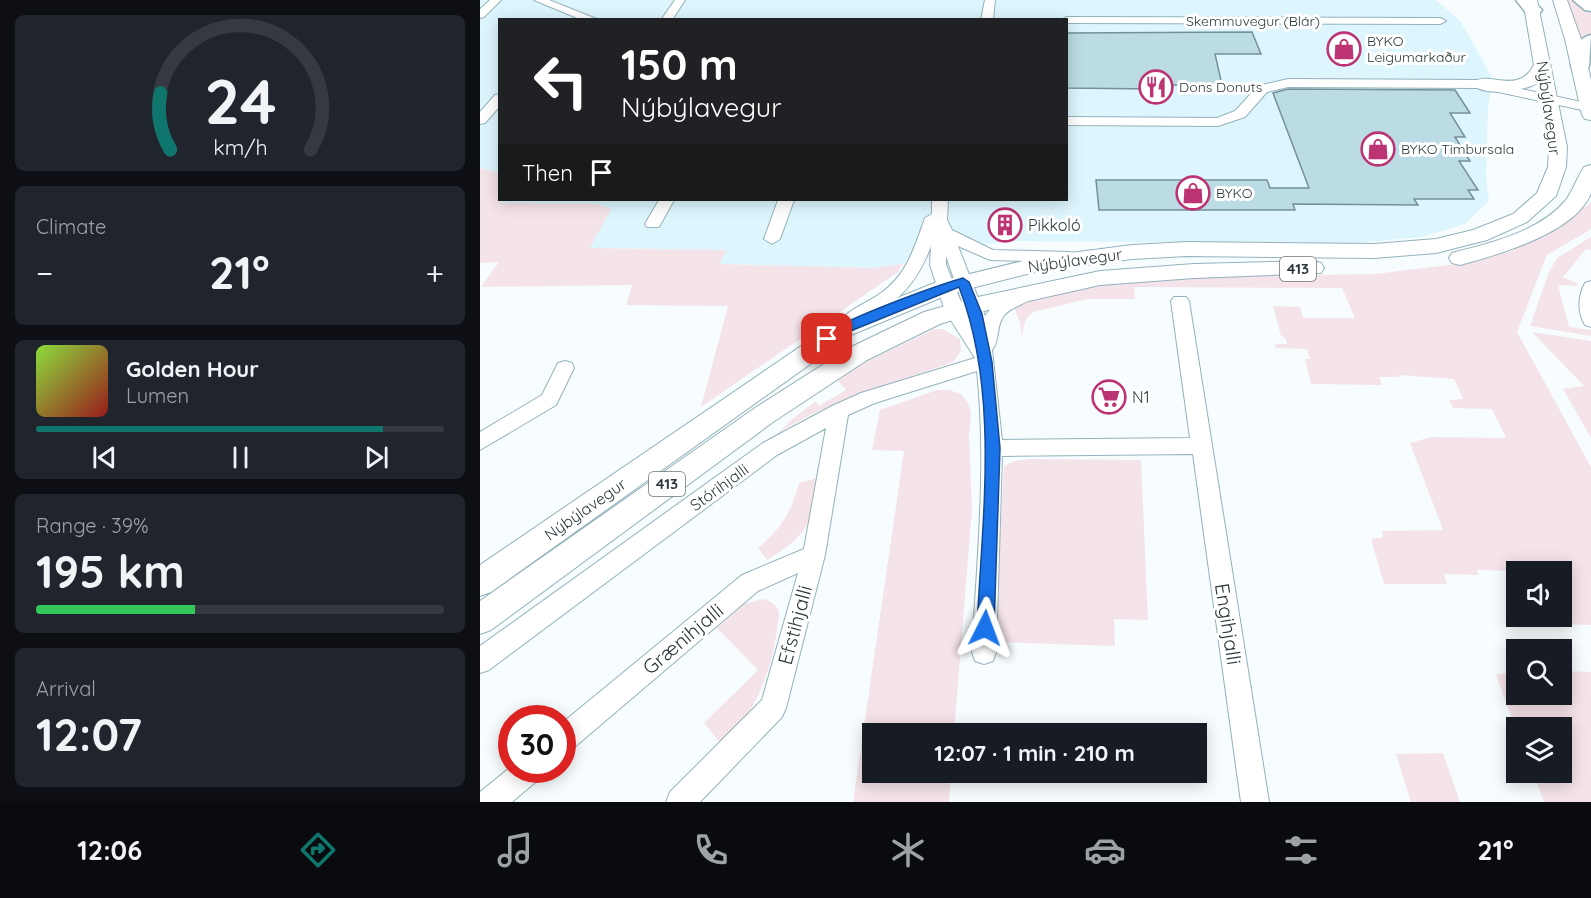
<!DOCTYPE html>
<html lang="en">
<head>
<meta charset="utf-8">
<style>
	body { margin:0; font-family:Quicksand,sans-serif; background:#20242c; color:#f1f3f6; height:100vh; display:flex; flex-direction:column; font-size:22px; white-space:nowrap }
	* { box-sizing:border-box; margin:0 }
	p { font-size:20px; color:#9ea1a6 }
	.icon { flex:none; width:33px; height:33px; fill:none; stroke:currentColor; stroke-width:2; stroke-linecap:round; stroke-linejoin:round }
	.map { position:relative; flex:1; overflow:hidden }
	.drawer { display:flex; flex-direction:column; gap:15px; padding:15px; background:#0d0f14; width:480px }
	.drawer>* { flex:none }
	.top-card { position:absolute; left:18px; top:18px; width:570px; height:183px; border-radius:0px; box-shadow:0 3px 15px #0003; background:#202124; color:#fff; overflow:hidden }
	.buttons { position:absolute; left:1026px; top:561px; display:grid; gap:12px }
	.buttons a { display:grid; place-items:center; width:66px; height:66px; border-radius:0px; background:#171b24; box-shadow:0 3px 15px #0003; font-size:30px }
	.speed { position:absolute; left:18px; top:705px; display:flex; gap:12px; font-size:30px; font-weight:700; text-align:center }
	.speed>* { display:grid; place-content:center; width:78px; height:78px; border-radius:50%; background:#171b24; box-shadow:0 3px 15px #0003; line-height:1 }
	.speed .limit { border:9px solid #d22; background:#fff; color:#111 }
	.pin { position:absolute; display:grid; place-items:center; width:51px; height:51px; color:#fff; margin:-26px; border-radius:12px; box-shadow:0 3px 9px #0006 }
	.me { position:absolute; width:66px; margin:-33px; rotate:3deg; stroke-linejoin:round; filter:drop-shadow(0 0 4px #0008) }
	.turn { display:flex; align-items:center; gap:21px; height:126px; padding:0 24px; font-size:27px }
	.turn .icon { width:78px; height:78px; stroke-width:2.5 }
	.turn b { display:block; font-size:42px; line-height:51px }
	.then { display:flex; align-items:center; height:57px; padding:0 24px; background:#0003; gap:12px; font-size:22px }
	.big { font-size:45px; font-weight:800; line-height:1.1 }
	.drawer .card { flex:1; display:flex; flex-direction:column; justify-content:center; gap:9px; min-width:0; padding:0 21px; border-radius:9px; background:#20242c }
	.drawer .dial { align-items:center; gap:0 }
	.dial svg { height:156px; overflow:visible; fill:none; stroke:#363941; stroke-width:7; stroke-linecap:round; text-anchor:middle }
	.dial text { fill:#f1f3f6; stroke:none }
	.song { display:flex; align-items:center; gap:18px }
	.cover { width:72px; height:72px; border-radius:9px; background:linear-gradient(135deg,hsl(90 70% 55%),hsl(0 70% 35%)) }
	.played { height:6px; border-radius:3px; background:linear-gradient(90deg,#0f766e 85%,#363941 85%) }
	.keys { display:flex; justify-content:space-around; direction:ltr }
	.heat { display:flex; justify-content:space-between; align-items:center; font-size:33px; direction:ltr }
	.charge { height:9px; border-radius:4px; background:linear-gradient(90deg,#34c759 39%,#363941 0) }
	.trip { position:absolute; left:382px; top:723px; width:345px; height:60px; border-radius:0px; background:#171b24; box-shadow:0 3px 15px #0003; font-weight:800; line-height:60px; text-align:center }
	.tabs { display:flex; height:96px; justify-content:space-around; align-items:center; background:#090b0e; color:#9ea1a6 }
	.tabs .icon { width:42px; height:42px }
	.tabs .selected { color:#0f766e }
	.tabs b { font-size:27px; color:#f1f3f6 }
	main { display:flex; flex:1; min-height:0 }
	.map>svg:first-child { display:block }
</style>
</head>
<body>
<main>
<section class="drawer">
<div class="card dial"><svg viewBox="0 0 100 80">
<path d="M14 69A42 42 0 1 1 86 69"/>
<path d="M14 69A42 42 0 0 1 9 40" stroke="#0f766e"/>
<text x="50" y="56" font-size="32" font-weight="700">24</text>
<text x="50" y="72" font-size="11">km/h</text>
</svg></div>
<div class="card"><p>Climate</p>
<div class="heat"><a>−</a><b class="big">21°</b><a>+</a></div>
</div>
<div class="card">
<div class="song"><i class="cover"></i><div><b>Golden Hour</b><p>Lumen</p></div></div>
<div class="played"></div>
<div class="keys"><svg class="icon" aria-label="previous" viewBox="0 0 24 24"><path d="M18 5L8 12l10 7zM5 5v14"/></svg><svg class="icon" aria-label="pause" viewBox="0 0 24 24"><path d="M8 5v14M16 5v14"/></svg><svg class="icon" aria-label="next" viewBox="0 0 24 24"><path d="M6 5l10 7-10 7zM19 5v14"/></svg></div>
</div>
<div class="card"><p>Range · 39%</p><b class="big">195 km</b><div class="charge"></div></div>
<div class="card"><p>Arrival</p><b class="big">12:07</b></div>
</section>
<div class="map">
<svg width="1111" height="802" viewBox="0 0 1111 802">
	<rect width="100%" height="100%" fill="#f7fdff"/>
	<!-- built -->
	<path fill="#ddf5fd" d="M0,0H956L981,22L1013,79L1008,107L1006,178L1009,201L985,224L942,237L867,244L523,241L423,264L394,268L240,264L246,250L109,248L130,209L117,204L19,203L21,200H586V20H20L19,173L0,168Z"/>
	<!-- green -->
	<path fill="#f4e3e8" d="M1086,0H1090L1111,12V37L1101,42Z
		M0,168L19,173L20,203L117,204L131,209L110,248L246,250L240,264L394,268L423,264L418,272L221,407L248,306L146,305L152,285L1,287L19,262L0,263Z
		M1111,202V229L1067,255L1037,332L1111,467V625L1078,624L1074,617L1082,616V613L1092,612L1082,590V572L997,570L999,575L964,574L967,584H904L891,539L901,538L903,536L902,531L963,530L930,443L951,437L1026,438L1012,409L973,408L969,400L983,399L974,379L919,375V377H899L902,385L831,384L825,359H830L827,349L796,348L795,344H807L805,337L801,336L793,306L820,307L823,318H875L862,288L654,287L655,299H607L553,312C544,319 543,327 542,338L540,323L534,307L544,300L631,282L753,276L895,274L993,262L1032,251L1093,216Z
		M1111,237V250L1106,249L1083,277L1098,284L1097,286L1078,285L1089,327L1111,330V336L1050,326L1069,272L1077,258Z
		M455,329H463L480,339L481,351L473,362C410,385 352,398 296,435L310,421L336,401L339,406L366,390L358,381L375,367Z
		M1052,332L1111,341V438L1083,389L1104,386Z
		M457,390H469L481,394L488,403L491,413L489,436L492,509L474,733L393,734V772L471,773L469,802H373L424,451L392,450L400,410Z
		M551,459L661,460L668,620L634,619L635,646L514,642L524,466L534,461Z
		M336,478C335,523 325,537 287,560L278,548C300,530 312,511 319,483Z
		M283,599C289,601 296,604 298,610C300,615 298,623 297,629C293,664 280,700 258,728C253,734 246,739 240,743L224,723L278,670L237,628L264,604Z
		M1036,671V694H1082V671L1111,672V802H1064L1053,773L1082,772V728L1036,729L1016,675Z
		M963,753L980,802H931L916,754Z"/>
	<!-- building -->
	<path fill="#bcdce5" stroke="#73919a" stroke-width="1.5" d="M772,32L781,54H735L742,85H674L675,89L586,88V33Z
		M808,89L975,90L990,113H970L985,137H975L990,161H979L998,190H988L994,199H934L938,205L813,204L815,210H619L616,180H787L790,188H829L793,93Z"/>
	<g fill="none" stroke-linecap="round" stroke-linejoin="round">
		<!-- minor casing -->
		<g stroke="#93b2bb" stroke-width="2">
			<path id="minor" d="M10,0H21L4,17L0,18V9Z
				M54,0H69L119,20H102Z
				M195,0H205L192,20H181Z
				M505,0H515L513,20H501Z
				M586,17L960,18L966,21L960,24L586,23V20H581Z
				M808,79L1000,80L1111,104V112L1000,88L808,87L787,92L765,117L738,126L586,125V117L737,118L755,111L778,86Z
				M20,94V106L5,123L0,124V112L15,95Z
				M179,200H194L179,227H167L165,224Z
				M298,200H314L300,239L292,244L284,239Z
				M452,200H468L467,220L472,230L513,250L589,252L595,253L597,257L595,261L589,262L510,260L478,246L505,316C514,303 535,285 552,290L555,294C548,305 530,306 523,317C516,327 520,341 512,350L522,440L710,438L691,301L694,297H706L709,301L789,802H761L713,454L522,456L516,652L513,661L504,664L495,661L492,652C497,559 507,465 497,371L395,403L368,415L345,555L306,708L302,717L220,802H186L190,792L282,700L318,573L278,591L91,750L82,754V723L262,575L324,549L346,428L297,455L9,670L0,673V646L283,443L352,406L381,393L495,358L465,311L450,265L451,246C443,267 433,285 415,300C405,308 392,311 383,319C373,327 371,338 357,333L354,329C365,310 384,305 401,293C427,275 435,246 445,218L452,214ZM466,256L488,319L466,265Z
				M1111,281V327L1105,325C1097,312 1098,296 1105,283Z
				M85,361L92,363L94,368L76,405L0,450V432L62,395L78,363Z
				M32,766V770H62L58,780L32,802H0V792Z"/>
		</g>
		<!-- major casing -->
		<g stroke="#93b2bb" stroke-width="2">
			<path id="major" d="M1043,0H1057L1087,147L1086,167L1076,196L1047,222L1007,240L956,253L894,258L707,256L652,259L559,271L472,293L371,335L11,592L0,596V565L355,323L457,282L559,257L652,245L707,242L894,244L956,239L993,230L1033,214L1057,193L1068,167L1069,147L1058,83C1044,91 1003,97 992,84C1006,68 1037,97 1054,65Z
				M1073,0H1087L1101,39L1111,80V120L1105,119L1102,115L1085,39Z
				M1111,165C1111,173 1111,186 1111,193C1096,233 1017,255 980,265L972,263L969,258L972,253C1011,243 1059,232 1086,200C1094,189 1097,177 1104,167Z
				M833,261L841,263L844,268L841,273L714,278L620,285L495,313L460,324L387,360L293,422L11,630L0,634V601L275,408L369,348L444,312L493,298L620,271L714,264Z"/>
		</g>
		<!-- highway casing -->
		<g stroke="#93b2bb" stroke-width="3">
			<path id="highway" d="M1036,0H1053L1062,10L1059,14H1047Z
				M1093,0H1111V11L1105,10Z
				M1111,35L1109,66L1107,70H1093L1091,66C1093,52 1095,39 1111,35Z"/>
		</g>
		<!-- minor -->
		<use href="#minor" fill="#fff" fill-rule="evenodd"/>
		<!-- major -->
		<use href="#major" fill="#fff" fill-rule="evenodd"/>
		<!-- highway -->
		<use href="#highway" fill="#fff" fill-rule="evenodd"/>
	</g>
	<!-- route -->
	<path fill="#1a73e8" stroke="#114b97" stroke-width="1.5" d="M483,278L489,282L502,314L512,362L520,448L514,628L511,634L505,636L499,634L497,628C502,518 520,393 479,287L368,332L351,342H342L340,339C353,322 459,285 483,278Z"/>
	<!-- icons -->
	<defs>
		<g id="shop-ring" transform="scale(1.725)"><circle r="9.5" fill="#fff" stroke="#bc3473" stroke-width="1.5"/><path d="M-5-2.5h2.3a2.7 3.5 0 0 1 5.4 0H5L5.5 6h-11ZM-1.5-2.5h3a1.5 2.3 0 0 0-3 0Z" fill="#bc3473"/></g>
		<g id="restaurant-ring" transform="scale(1.725)"><circle r="9.5" fill="#fff" stroke="#bc3473" stroke-width="1.5"/><path d="M-5-6h1v4h1v-4h1v4h1v-4h1v5L-1.5 .5V6h-2V.5L-5-1ZM5-6V6H3V1.5H1.5Q1.5-4 5-6Z" fill="#bc3473"/></g>
		<g id="building-ring" transform="scale(1.725)"><circle r="9.5" fill="#fff" stroke="#bc3473" stroke-width="1.5"/><path d="M-4-6H4V6H1V3H-1V6H-4ZM-2.5-4.3h1.7v1.8h-1.7ZM.8-4.3h1.7v1.8H.8ZM-2.5-1h1.7V.8h-1.7ZM.8-1h1.7V.8H.8Z" fill="#bc3473"/></g>
		<g id="supermarket-ring" transform="scale(1.725)"><circle r="9.5" fill="#fff" stroke="#bc3473" stroke-width="1.5"/><path d="M-6-5.5h2.5l.6 2H6L4.5 2H-2.5L-4.4-4H-6ZM-1.5 3.2a1.3 1.3 0 1 0 .1 0ZM3 3.2a1.3 1.3 0 1 0 .1 0Z" fill="#bc3473"/></g>
	</defs>
	<g fill-rule="evenodd">
		<use href="#shop-ring" x="864" y="49"/>
		<use href="#restaurant-ring" x="676" y="87"/>
		<use href="#shop-ring" x="898" y="149"/>
		<use href="#shop-ring" x="713" y="193"/>
		<use href="#building-ring" x="525" y="225"/>
		<use href="#supermarket-ring" x="629" y="397"/>
	</g>
	<g text-anchor="middle" stroke-width="6" stroke-linejoin="round" paint-order="stroke">
		<!-- far-street labels -->
		<g font-size="14" fill="#2b383b" stroke="#fff">
			<text x="773" y="26">Skemmuvegur (Blár)</text>
		</g>
		<!-- far-poi labels -->
		<g font-size="14" fill="#2b383b" stroke="#fff" text-anchor="start">
			<text x="887" y="46">BYKO<tspan x="887" dy="16">Leigumarkaður</tspan></text>
			<text x="699" y="92">Dons Donuts</text>
			<text x="921" y="154">BYKO Timbursala</text>
			<text x="736" y="198">BYKO</text>
		</g>
		<!-- shield labels -->
		<g fill="#fff" stroke="#6b7476" stroke-width="1.5">
			<rect x="800" y="257" width="36" height="24" rx="4.5"/>
			<rect x="169" y="472" width="36" height="24" rx="4.5"/>
		</g>
		<g font-size="15" font-weight="bold" fill="#2b383b">
			<text x="818" y="274">413</text>
			<text x="187" y="489">413</text>
		</g>
		<!-- street labels -->
		<g font-size="16" fill="#2b383b" stroke="#fff">
			<text transform="translate(1069 108) rotate(82)" y="6">Nýbýlavegur</text>
			<text transform="translate(595 260) rotate(-8)" y="6">Nýbýlavegur</text>
			<text transform="translate(239 487) rotate(-36)" y="6">Stórihjalli</text>
			<text transform="translate(105 509) rotate(-35)" y="6">Nýbýlavegur</text>
		</g>
		<!-- poi labels -->
		<g font-size="16" fill="#2b383b" stroke="#fff" text-anchor="start">
			<text x="548" y="231">Pikkoló</text>
			<text x="652" y="403">N1</text>
		</g>
		<!-- near-street labels -->
		<g font-size="20" fill="#2b383b" stroke="#fff">
			<text transform="translate(748 624) rotate(81)" y="7">Engihjalli</text>
			<text transform="translate(315 625) rotate(-75)" y="7">Efstihjalli</text>
			<text transform="translate(203 639) rotate(-40)" y="7">Grænihjalli</text>
		</g>
	</g>
</svg>
<div class="buttons">
<a><svg class="icon" aria-label="sound" viewBox="0 0 24 24"><path d="M4 9h4l5-4v14l-5-4H4zM17 9q2 3 0 6"/></svg></a>
<a><svg class="icon" aria-label="search" viewBox="0 0 24 24"><circle cx="10" cy="10" r="6"/><path d="M15 15l6 6"/></svg></a>
<a><svg class="icon" aria-label="layers" viewBox="0 0 24 24"><path d="M12 4l9 5-9 5-9-5zM3 14l9 5 9-5"/></svg></a>
</div>
<div class="speed"><div class="limit">30</div></div>
<div class="pin" style="left:347px;top:339px;background:#d93025"><svg class="icon" aria-label="arrive" viewBox="0 0 24 24"><path d="M6 21V4h12l-3 4 3 4H6"/></svg></div>
<svg class="me" style="left:505px;top:628px" viewBox="-20 -20 40 40"><path d="M0-17L14 15 0 8-14 15z" fill="#1a73e8" stroke="#fff" stroke-width="4"/></svg>
<div class="trip">12:07 · 1 min · 210 m</div>
<div class="top-card">
<div class="turn"><svg class="icon" aria-label="left" viewBox="0 0 24 24"><path d="M17 20v-9H6M10 6l-5 5 5 5"/></svg><div><b>150 m</b>Nýbýlavegur</div></div>
<div class="then">Then<svg class="icon" aria-label="arrive" viewBox="0 0 24 24"><path d="M6 21V4h12l-3 4 3 4H6"/></svg></div>
</div>
</div>
</main>
<nav class="tabs">
<b>12:06</b>
<svg class="icon selected" aria-label="directions" viewBox="0 0 24 24"><path d="M12 3l9 9-9 9-9-9zM9 14v-3h6M13 9l2 2-2 2"/></svg>
<svg class="icon" aria-label="music" viewBox="0 0 24 24"><path d="M9 18V5l10-2v13"/><circle cx="6" cy="18" r="3"/><circle cx="16" cy="16" r="3"/></svg>
<svg class="icon" aria-label="phone" viewBox="0 0 24 24"><path d="M5 4h4l2 5-3 2q2 4 5 5l2-3 5 2v4C11 20 4 13 5 4z"/></svg>
<svg class="icon" aria-label="climate" viewBox="0 0 24 24"><path d="M12 3v18M4 7l16 10M4 17L20 7"/></svg>
<svg class="icon" aria-label="car" viewBox="0 0 24 24"><path d="M5 17H2v-5l4-1 3-4h7l3 4 3 1v5h-3M9 17h6M6 11h13"/><circle cx="7" cy="17" r="2"/><circle cx="17" cy="17" r="2"/></svg>
<svg class="icon" aria-label="filters" viewBox="0 0 24 24"><path d="M4 7h16M4 17h16"/><circle cx="9" cy="7" r="2"/><circle cx="15" cy="17" r="2"/></svg>
<b>21°</b>
</nav>
</body>
</html>
